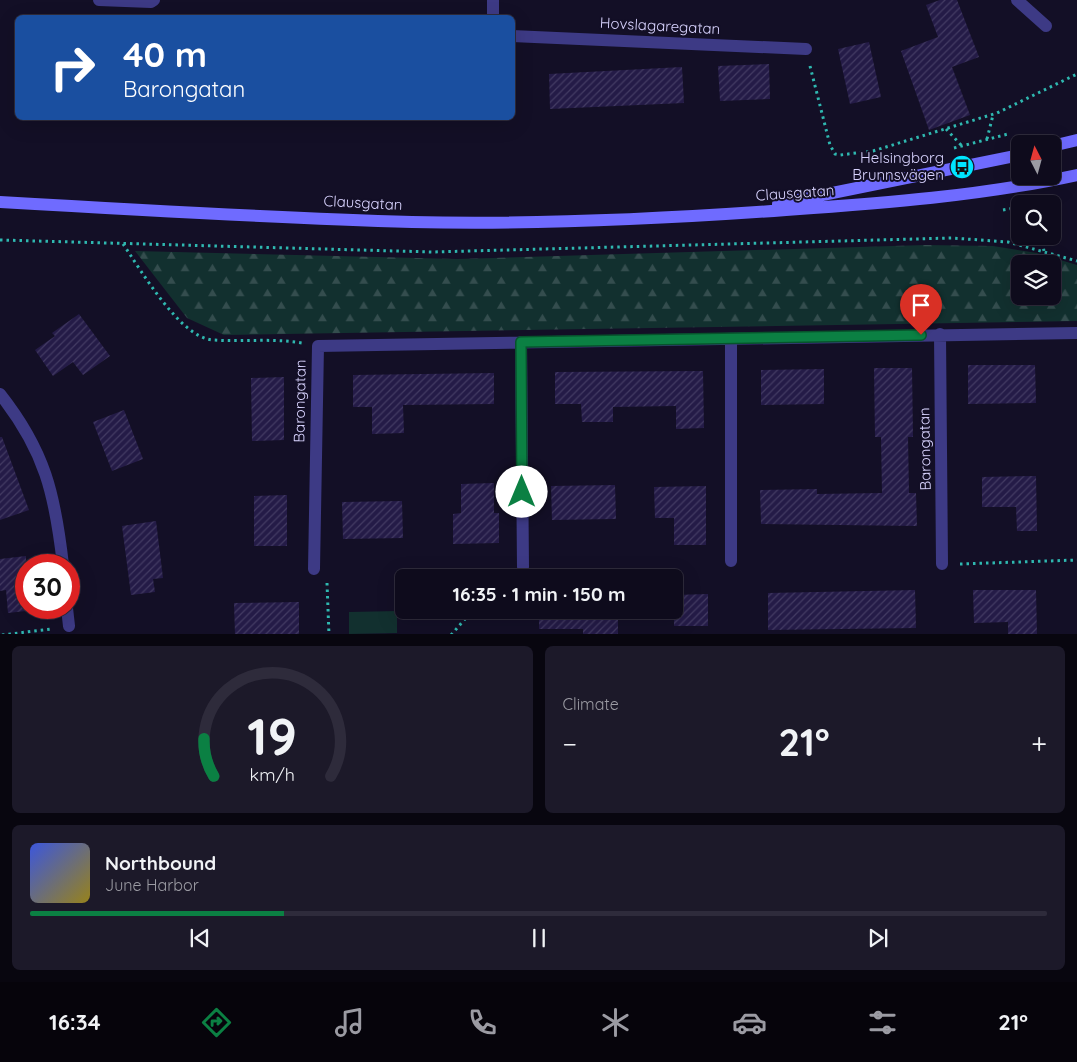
<!DOCTYPE html>
<html lang="en">
<head>
<meta charset="utf-8">
<style>
	body { margin:0; font-family:Quicksand,sans-serif; background:#1c1929; color:#f1f3f6; height:100vh; display:flex; flex-direction:column; font-size:19px; white-space:nowrap }
	* { box-sizing:border-box; margin:0 }
	p { font-size:16px; color:#9b9ba3 }
	.icon { flex:none; width:28px; height:28px; fill:none; stroke:currentColor; stroke-width:2; stroke-linecap:round; stroke-linejoin:round }
	.map { position:relative; height:634px; overflow:hidden }
	.side { display:flex; flex-direction:column; gap:12px; padding:12px; background:#08060f; flex:1 }
	.side>* { flex:none }
	.hud { position:absolute; left:15px; top:15px; width:500px; height:105px; border-radius:8px; box-shadow:0 5px 20px #0002,0 0 0 1px #2e2b3b; background:#1a4fa0; color:#fff; overflow:hidden }
	.needle { width:32px; rotate:354deg }
	.tools { position:absolute; left:1011px; top:135px; display:grid; gap:10px }
	.tools a { display:grid; place-items:center; width:50px; height:50px; border-radius:8px; background:#0e0b1c; box-shadow:0 5px 20px #0002,0 0 0 1px #2e2b3b; font-size:25px }
	.speed { position:absolute; left:15px; top:554px; display:flex; gap:10px; font-size:25px; font-weight:700; text-align:center }
	.speed>* { display:grid; place-content:center; width:65px; height:65px; border-radius:50%; background:#0e0b1c; box-shadow:0 5px 20px #0002,0 0 0 1px #2e2b3b; line-height:1 }
	.speed .limit { border:8px solid #d22; background:#fff; color:#111 }
	.pin { position:absolute; display:grid; place-items:center; width:42px; height:42px; color:#fff; margin:-51px -21px; border-radius:50% 50% 50% 0; rotate:-45deg; box-shadow:0 0 5px #0007 }
	.pin .icon { rotate:45deg }
	.me { position:absolute; width:55px; margin:-28px; rotate:0deg; stroke-linejoin:round; filter:drop-shadow(0 0 4px #0008) }
	.turn { display:flex; align-items:center; gap:18px; height:105px; padding:0 25px; font-size:22px }
	.turn .icon { width:65px; height:65px; stroke-width:2.5 }
	.turn b { display:block; font-size:35px; line-height:42px }
	.big { font-size:38px; font-weight:700; line-height:1.1 }
	.side .tile { flex:1; display:flex; flex-direction:column; justify-content:center; gap:8px; min-width:0; padding:0 18px; border-radius:8px; background:#1c1929 }
	.side .dial { align-items:center; gap:0 }
	.dial svg { height:130px; overflow:visible; fill:none; stroke:#2e2b3b; stroke-width:7; stroke-linecap:round; text-anchor:middle }
	.dial text { fill:#f1f3f6; stroke:none }
	.song { display:flex; align-items:center; gap:15px }
	.cover { width:60px; height:60px; border-radius:8px; background:linear-gradient(135deg,hsl(230 70% 55%),hsl(50 70% 35%)) }
	.played { height:5px; border-radius:2px; background:linear-gradient(90deg,#0b8043 25%,#2e2b3b 25%) }
	.keys { display:flex; justify-content:space-around; direction:ltr }
	.heat { display:flex; justify-content:space-between; align-items:center; font-size:28px; direction:ltr }
	.side .tiles { flex:1; display:grid; gap:12px; grid-template-columns:1fr 1fr }
	.tile:last-child { grid-column:span 2 }
	.trip { position:absolute; left:395px; top:569px; width:288px; height:50px; border-radius:8px; background:#0e0b1c; box-shadow:0 5px 20px #0002,0 0 0 1px #2e2b3b; font-weight:700; line-height:50px; text-align:center }
	.menu { display:flex; height:80px; justify-content:space-around; align-items:center; background:#06040b; color:#9b9ba3 }
	.menu .icon { width:35px; height:35px }
	.menu .active { color:#0b8043 }
	.menu b { font-size:22px; color:#f1f3f6 }
	.map>svg:first-child { display:block }
</style>
</head>
<body>
<div class="map">
<svg width="1077" height="635" viewBox="0 0 1077 635">
	<defs>
		<pattern id="forest-firs" width="22" height="20" patternUnits="userSpaceOnUse" patternTransform="scale(1.25)"><rect width="22" height="20" fill="#12302f"/><path d="M5 1l3.5 6h-7zM16 11l3.5 6h-7z" fill="#344d4e"/></pattern>
		<pattern id="building-hatch" width="6" height="6" patternUnits="userSpaceOnUse" patternTransform="scale(1.25)"><rect width="6" height="6" fill="#241b47"/><path d="M-1 1l2-2M0 6l6-6M5 7l2-2" fill="none" stroke="#433b63"/></pattern>
	</defs>
	<rect width="100%" height="100%" fill="#130f26"/>
	<!-- forest -->
	<path fill="url(#forest-firs)" fill-rule="evenodd" d="M925,245L993,246L1037,253L1077,265V321L224,335L187,318L135,251L457,259ZM1020,264H1052V296H1020Z"/>
	<!-- park -->
	<path fill="#12302f" d="M397,611V633L349,634V612Z"/>
	<!-- building -->
	<path fill="url(#building-hatch)" d="M940,0H957L979,57L952,67L970,115L929,130L901,51L938,37L926,5Z
		M869,42L881,97L850,104L838,49Z
		M769,64L770,99L720,101L718,66Z
		M682,67L684,103L550,109L549,74Z
		M79,314L110,356L83,375L73,362L53,376L35,350L55,336L52,333Z
		M968,365H1035L1036,403L968,404Z
		M874,368H912L913,437H908L909,493H916L917,526L761,524L760,490L817,489V494L882,493L881,437H875Z
		M824,369V404L761,405V370Z
		M703,371L704,428L676,429V406L613,407V422H582L581,404H555V372Z
		M494,373V404L403,405L404,433L372,434V407H353V375Z
		M284,377V440L252,441L251,378Z
		M124,410L143,459L112,471L93,422Z
		M0,437H2L29,510L0,520Z
		M1036,476L1037,531H1017L1016,507H982V477Z
		M494,483V513H499V543L453,544V514L461,513V484Z
		M615,485L616,519L552,520L551,486Z
		M706,486V545H674V518H655L654,487Z
		M287,495V546H254V496Z
		M402,501L403,538L343,539L342,502Z
		M156,521L163,578L153,579L155,592L131,595L122,526Z
		M26,556V611L8,613L6,590L0,591V559Z
		M915,590L916,628L768,630V593Z
		M973,590H1036L1037,635H1008V622L974,623Z
		M708,594V626H674V595Z
		M299,602V635H235L234,603Z
		M539,610H618V635H583V629H539Z"/>
	<g fill="none" stroke-linecap="round" stroke-linejoin="round">
		<!-- path -->
		<path stroke="#2fb8b0" stroke-width="3" stroke-dasharray="2.5 4" stroke-linecap="butt" d="M810,66L830,145L835,154L840,155L873,151L997,113L1077,74
			M946,129L962,146
			M987,139L993,115
			M954,148L1008,134
			M1003,210L1020,207
			M1041,236L1044,251
			M0,240L432,252L952,238L1008,242L1077,261
			M123,244C141,270 180,338 213,340C243,342 272,338 302,343
			M960,564L1077,560
			M502,578L509,574
			M327,583L329,635
			M2,635L51,629
			M451,635L473,610"/>
		<!-- minor -->
		<path stroke="#3d3a85" stroke-width="12" d="M99,0L151,2L154,0
			M493,0V18
			M1017,0L1046,26
			M512,36L806,49
			M940,334L942,564
			M731,339V561
			M521,342L523,567
			M0,394C45,451 55,494 63,565
			M314,569L318,346L1077,333
			M67,608L69,626"/>
		<!-- secondary -->
		<path stroke="#6f6bff" stroke-width="12" d="M1052,146L1077,140
			M0,202C137,210 275,218 412,222C536,225 662,219 786,210C884,203 981,196 1077,175
			M778,204L1020,155"/>
	</g>
	<g fill="none" stroke-linecap="round" stroke-linejoin="round">
		<!-- route casing -->
		<g stroke="#07532c" stroke-width="12">
			<path id="route" d="M522,492L521,342L921,335"/>
		</g>
		<!-- route -->
		<use href="#route" stroke="#0b8043" stroke-width="9"/>
	</g>
	<!-- icons -->
	<defs>
		<g id="bus-disc" transform="scale(1.25)"><circle r="9.5" fill="#00e5ff" stroke="#130f26"/><path d="M-5-6H5V4H4V6H2V4H-2V6H-4V4H-5ZM-3.5-4V0h7V-4ZM-3.5 1.2v1.5H-2V1.2ZM2 1.2v1.5H3.5V1.2Z" fill="#111"/></g>
	</defs>
	<g fill-rule="evenodd">
		<use href="#bus-disc" x="962" y="167"/>
	</g>
	<g text-anchor="middle" stroke-width="4" stroke-linejoin="round" paint-order="stroke">
		<!-- street labels -->
		<g font-size="15" fill="#d9d4ff" stroke="#130f26">
			<text transform="translate(660 26) rotate(3)" y="5">Hovslagaregatan</text>
			<text transform="translate(795 193) rotate(-4)" y="5">Clausgatan</text>
			<text transform="translate(363 203) rotate(3)" y="5">Clausgatan</text>
			<text transform="translate(300 401) rotate(-89)" y="5">Barongatan</text>
			<text transform="translate(925 449) rotate(-91)" y="5">Barongatan</text>
		</g>
		<!-- poi labels -->
		<g font-size="15" fill="#d9d4ff" stroke="#130f26" text-anchor="end">
			<text x="944" y="163">Helsingborg<tspan x="944" dy="17">Brunnsvägen</tspan></text>
		</g>
	</g>
</svg>
<div class="tools">
<a><svg class="needle" viewBox="-14 -14 28 28"><path d="M0-13l5 13h-10z" fill="#e53935"/><path d="M0 13l5-13h-10z" fill="#9b9ba3"/></svg></a>
<a><svg class="icon" aria-label="search" viewBox="0 0 24 24"><circle cx="10" cy="10" r="6"/><path d="M15 15l6 6"/></svg></a>
<a><svg class="icon" aria-label="layers" viewBox="0 0 24 24"><path d="M12 4l9 5-9 5-9-5zM3 14l9 5 9-5"/></svg></a>
</div>
<div class="speed"><div class="limit">30</div></div>
<div class="pin" style="left:921px;top:335px;background:#d93025"><svg class="icon" aria-label="arrive" viewBox="0 0 24 24"><path d="M6 21V4h12l-3 4 3 4H6"/></svg></div>
<svg class="me" style="left:522px;top:492px" viewBox="-20 -20 40 40"><circle r="19" fill="#fff"/><path d="M0-13L10 11 0 6-10 11z" fill="#0b8043"/></svg>
<div class="trip">16:35 · 1 min · 150 m</div>
<div class="hud">
<div class="turn"><svg class="icon" aria-label="right" viewBox="0 0 24 24"><path d="M7 20v-9h11M14 6l5 5-5 5"/></svg><div><b>40 m</b>Barongatan</div></div>
</div>
</div>
<section class="side">
<div class="tiles">
<div class="tile dial"><svg viewBox="0 0 100 80">
<path d="M14 69A42 42 0 1 1 86 69"/>
<path d="M14 69A42 42 0 0 1 8 46" stroke="#0b8043"/>
<text x="50" y="56" font-size="32" font-weight="700">19</text>
<text x="50" y="72" font-size="11">km/h</text>
</svg></div>
<div class="tile"><p>Climate</p>
<div class="heat"><a>−</a><b class="big">21°</b><a>+</a></div>
</div>
<div class="tile">
<div class="song"><i class="cover"></i><div><b>Northbound</b><p>June Harbor</p></div></div>
<div class="played"></div>
<div class="keys"><svg class="icon" aria-label="previous" viewBox="0 0 24 24"><path d="M18 5L8 12l10 7zM5 5v14"/></svg><svg class="icon" aria-label="pause" viewBox="0 0 24 24"><path d="M8 5v14M16 5v14"/></svg><svg class="icon" aria-label="next" viewBox="0 0 24 24"><path d="M6 5l10 7-10 7zM19 5v14"/></svg></div>
</div>
</div>
</section>
<nav class="menu">
<b>16:34</b>
<svg class="icon active" aria-label="directions" viewBox="0 0 24 24"><path d="M12 3l9 9-9 9-9-9zM9 14v-3h6M13 9l2 2-2 2"/></svg>
<svg class="icon" aria-label="music" viewBox="0 0 24 24"><path d="M9 18V5l10-2v13"/><circle cx="6" cy="18" r="3"/><circle cx="16" cy="16" r="3"/></svg>
<svg class="icon" aria-label="phone" viewBox="0 0 24 24"><path d="M5 4h4l2 5-3 2q2 4 5 5l2-3 5 2v4C11 20 4 13 5 4z"/></svg>
<svg class="icon" aria-label="climate" viewBox="0 0 24 24"><path d="M12 3v18M4 7l16 10M4 17L20 7"/></svg>
<svg class="icon" aria-label="car" viewBox="0 0 24 24"><path d="M5 17H2v-5l4-1 3-4h7l3 4 3 1v5h-3M9 17h6M6 11h13"/><circle cx="7" cy="17" r="2"/><circle cx="17" cy="17" r="2"/></svg>
<svg class="icon" aria-label="filters" viewBox="0 0 24 24"><path d="M4 7h16M4 17h16"/><circle cx="9" cy="7" r="2"/><circle cx="15" cy="17" r="2"/></svg>
<b>21°</b>
</nav>
</body>
</html>
